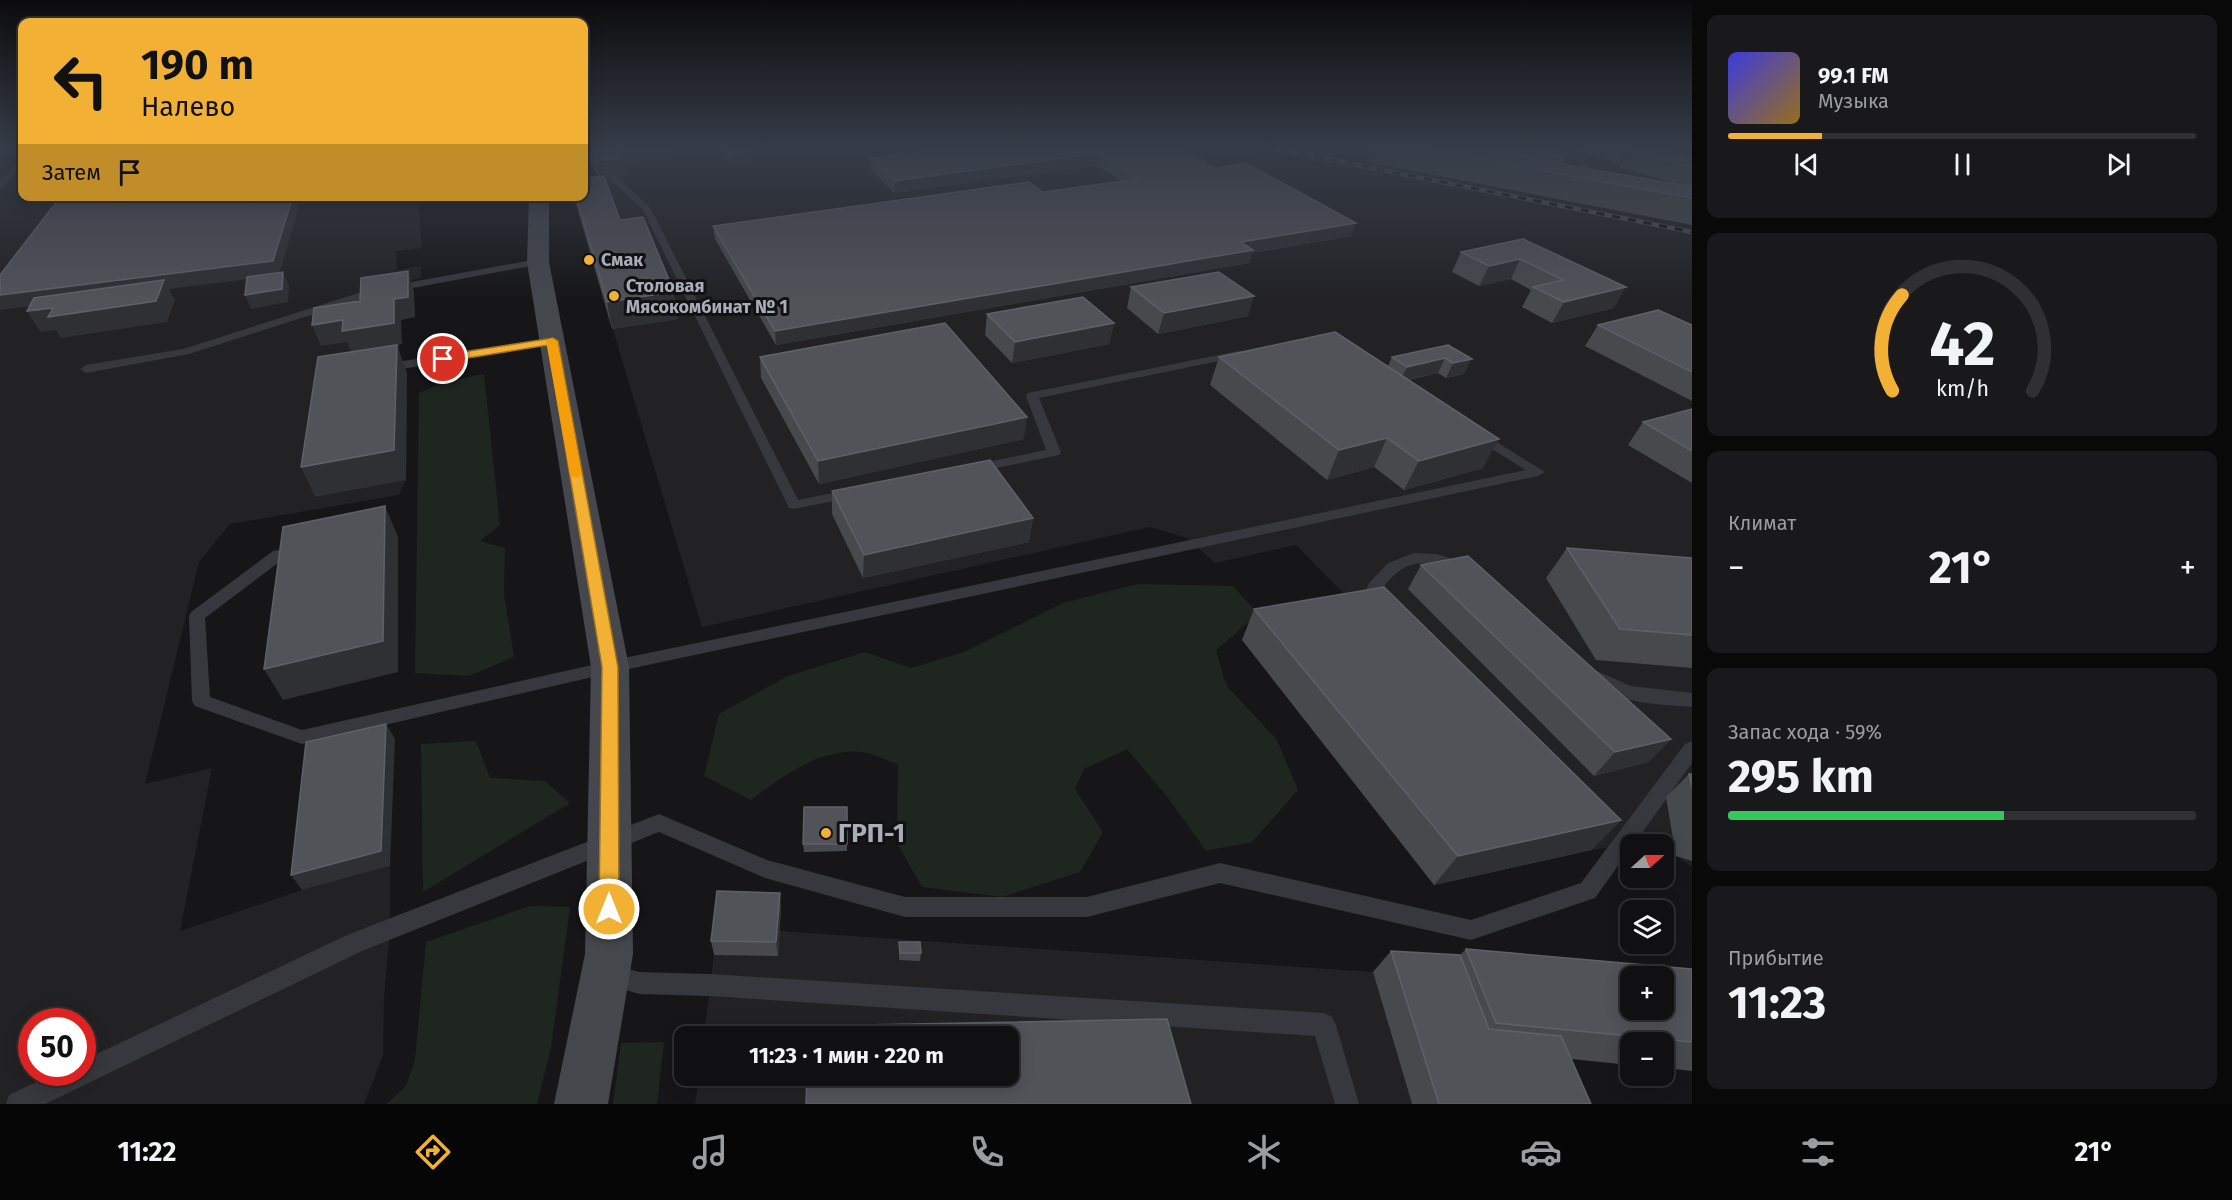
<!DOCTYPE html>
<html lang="ru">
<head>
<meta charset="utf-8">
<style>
	body { margin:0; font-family:"Fira Sans",sans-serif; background:#19191b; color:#f1f3f6; height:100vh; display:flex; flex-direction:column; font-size:22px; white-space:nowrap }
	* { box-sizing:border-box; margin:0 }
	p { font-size:20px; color:#9c9d9f }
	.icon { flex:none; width:33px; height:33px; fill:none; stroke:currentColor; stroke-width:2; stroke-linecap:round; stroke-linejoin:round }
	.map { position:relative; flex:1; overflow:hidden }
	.sheet { display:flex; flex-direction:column; gap:15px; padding:15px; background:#09090a; width:540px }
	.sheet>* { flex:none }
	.hud { position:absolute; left:18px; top:18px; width:570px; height:183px; border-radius:12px; box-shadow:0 3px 15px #0003,0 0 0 2px #303032; background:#f2b134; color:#111; overflow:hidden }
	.needle { width:39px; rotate:69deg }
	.tools { position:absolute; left:1620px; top:834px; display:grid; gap:12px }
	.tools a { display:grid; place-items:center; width:54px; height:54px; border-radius:12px; background:#101012; box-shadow:0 3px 15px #0003,0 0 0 2px #303032; font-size:30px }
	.speed { position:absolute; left:18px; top:1008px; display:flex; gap:12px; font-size:30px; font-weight:700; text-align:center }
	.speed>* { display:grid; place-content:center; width:78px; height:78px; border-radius:50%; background:#101012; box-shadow:0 3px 15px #0003,0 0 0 2px #303032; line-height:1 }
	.speed .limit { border:9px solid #d22; background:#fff; color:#111 }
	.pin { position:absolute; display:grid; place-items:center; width:51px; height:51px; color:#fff; margin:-26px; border:3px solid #fff; border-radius:50%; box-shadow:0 2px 6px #0007 }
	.me { position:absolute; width:66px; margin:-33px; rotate:0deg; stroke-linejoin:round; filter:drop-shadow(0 0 4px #0008) }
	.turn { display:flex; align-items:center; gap:21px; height:126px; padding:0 24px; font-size:27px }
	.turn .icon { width:78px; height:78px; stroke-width:2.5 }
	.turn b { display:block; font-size:42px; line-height:51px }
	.then { display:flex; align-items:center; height:57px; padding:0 24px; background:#0003; gap:12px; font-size:22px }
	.big { font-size:45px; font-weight:700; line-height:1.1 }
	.sheet .card { flex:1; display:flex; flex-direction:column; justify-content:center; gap:9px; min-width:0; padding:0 21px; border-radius:12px; background:#19191b }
	.sheet .dial { align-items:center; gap:0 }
	.dial svg { height:156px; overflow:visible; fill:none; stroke:#303032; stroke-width:7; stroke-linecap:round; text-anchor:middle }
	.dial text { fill:#f1f3f6; stroke:none }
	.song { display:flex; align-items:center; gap:18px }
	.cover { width:72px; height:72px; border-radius:9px; background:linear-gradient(135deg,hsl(240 70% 55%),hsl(40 70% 35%)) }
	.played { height:6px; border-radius:3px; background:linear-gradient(90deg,#f2b134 20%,#303032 20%) }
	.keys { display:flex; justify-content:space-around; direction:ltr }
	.heat { display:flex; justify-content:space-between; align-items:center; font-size:33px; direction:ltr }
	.charge { height:9px; border-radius:4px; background:linear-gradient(90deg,#34c759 59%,#303032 0) }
	.trip { position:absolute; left:674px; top:1026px; width:345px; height:60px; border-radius:12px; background:#101012; box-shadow:0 3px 15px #0003,0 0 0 2px #303032; font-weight:700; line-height:60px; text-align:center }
	.tabs { display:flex; height:96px; justify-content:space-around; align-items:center; background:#060607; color:#9c9d9f }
	.tabs .icon { width:42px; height:42px }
	.tabs .on { color:#f2b134 }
	.tabs b { font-size:27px; color:#f1f3f6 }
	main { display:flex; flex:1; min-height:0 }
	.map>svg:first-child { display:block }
</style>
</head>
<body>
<main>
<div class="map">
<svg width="1692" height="1104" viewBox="0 0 1692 1104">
	<rect width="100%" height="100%" fill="#161618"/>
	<!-- built -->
	<path fill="#222225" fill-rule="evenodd" d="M0,147H22V196L418,197L422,248L396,251L397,270L421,266V278L411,280L409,285L414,292L415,317L401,320L399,366L400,374L407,373L406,480L399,495L230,524L199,562L145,784L212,768L180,931L302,890L390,866V929L384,999L383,1055L364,1104H0ZM32,1022H82V1072H32Z
		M619,147H1217L1325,167L1326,164L1243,147H1608L1692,173V867L1676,856L1664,854V844H1630V848L1620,846L1591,850L1434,885L1242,640L1367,617L1296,545L1215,563L1187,538L1150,527L702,627L575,203L599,200V178L584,150Z
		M720,906L781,907L780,931L1373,972L1412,1104H695L699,1076H1008V1036H704Z"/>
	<!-- green -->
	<path fill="#1e261f" d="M484,374L500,525L480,541L505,548L504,593L514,657L469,676L415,673L419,393L444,382Z
		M1138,584L1233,586L1258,614L1216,650L1226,685L1277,740L1298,790L1252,842L1206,851L1169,799L1127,749L1084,769L1075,789L1103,832L1080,872L1002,897L922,887L897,843L898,764C887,761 873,753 862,752C820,748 783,776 751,800L704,776L719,714L788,676L865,652L911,668L964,652L1063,603Z
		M476,741L490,778L545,781L570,803L423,892L421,744Z
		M530,906L570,907L551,1048L537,1104H386L406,1086L415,1060L426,942Z
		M664,1042L657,1104H613L621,1043Z"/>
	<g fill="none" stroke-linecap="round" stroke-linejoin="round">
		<!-- lane -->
		<path fill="#37383d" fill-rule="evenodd" d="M1542,147H1553L1585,157L1597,186L1596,188L1589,186L1579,161Z
			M19,160H22V166L0,189V181Z
			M610,175H616L651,209L798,500L853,489L860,493L858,496L794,509L789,508L643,210L610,179Z
			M538,259L543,262L541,264L370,296L189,354L86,373L80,369L86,365L183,349L368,290Z
			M553,338L559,341L557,343L384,372L378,368L384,364Z
			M1239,351L1243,352V356L1039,398L1061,452L1059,455L973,473L966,469L973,465L1046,450L1026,396L1028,393Z
			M1479,431L1545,472L1538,476L610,673L302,744L195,706L192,701L189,616L191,612L273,551L278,550L286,555L283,559L205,618L210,697L302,730L610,661L1526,470L1474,438L1473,435L1474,432Z
			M1414,553L1436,554L1467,563L1470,567L1462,572C1427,562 1408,554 1383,588L1386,607L1384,611H1372L1367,587L1369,583L1388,563Z
			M1597,671L1631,686L1692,693V707C1667,705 1602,703 1588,678L1591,673Z
			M1692,741V763L1634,844H1630V849L1595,898L1471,940L1220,883L1087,917H905L765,878L659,832L362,951L45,1104H6L9,1095L57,1072H82V1061L347,935L659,814L767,860L905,897H1087L1220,863L1471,920L1581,883L1685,744Z
			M611,964L639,972L710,974L1324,1013L1332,1017L1336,1025L1359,1104H1335L1315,1036L710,996L639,994L603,983L600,975L603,967Z"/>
		<!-- secondary -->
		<path fill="#45474d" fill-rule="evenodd" d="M529,196H549V262L629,667L633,954L608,1104H554L585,954L591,667L527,262Z"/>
		<!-- rail casing -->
		<g stroke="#4a4c52" stroke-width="4.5">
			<path id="rail" d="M1267,147L1692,232
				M1689,147L1692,148"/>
		</g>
		<!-- rail -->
		<use href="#rail" stroke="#111113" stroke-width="3" stroke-dasharray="8" stroke-linecap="butt"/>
	</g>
	<!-- wall -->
	<path fill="#47494d" d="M586,147H672L673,157L623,163L625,175L604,178L620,220L678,319L612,329L574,196H584L598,177L587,151Z
		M719,147H750L754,162L731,165L719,150Z
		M1179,147L1215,168L1351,236L1252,253L1249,263L776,345L715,239L713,226L1043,192L1121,181L1097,165L894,193L871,169V158Z
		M1372,147H1554L1568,155L1563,164L1680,185L1619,167L1622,162L1619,163L1568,147H1655L1688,156L1690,152L1692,151V225L1367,162Z
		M1523,239L1614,308L1552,323L1522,307L1531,290L1511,279L1479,286L1452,272L1461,252Z
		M1131,287L1248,316L1158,334L1127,308Z
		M987,314L1114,323L1109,344L1012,363L985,335Z
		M1598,325H1692V401L1585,346Z
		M1448,345L1464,374L1446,378L1438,373L1408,380L1483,468L1404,490L1374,467L1327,480L1210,385L1219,357L1388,366L1392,357Z
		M760,357L1024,439L819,484L761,378Z
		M1692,409V483L1628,445L1643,422Z
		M832,491L1033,518L1029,542L863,578L832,514Z
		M1567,548L1692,558V668L1596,660L1546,578Z
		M1421,565L1671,739L1648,762L1594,776L1408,589Z
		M1254,609L1621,820L1591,850L1434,885L1242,640Z
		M1689,774H1692V861L1676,856L1666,797Z
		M847,807V851L804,852L803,844Z
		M781,907L778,956L714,955L711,941Z
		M899,942L921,953L920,961L899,960Z
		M1466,949L1692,969V1071L1664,1068V1042H1630V1065L1571,1059L1591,1104H1412L1373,972L1391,951L1460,955Z"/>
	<!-- shaded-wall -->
	<path fill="#2f3033" d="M616,147H672L673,157L623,163L625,175L599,178L596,161Z
		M753,151L754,162L731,165L730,154Z
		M1625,151H1628L1622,162L1619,163Z
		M1099,153L1097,165L894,193L895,181Z
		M293,196H302L279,275L169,289L175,300L167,322L61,338L56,330L40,332L27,311L161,290L0,310V295Z
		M1356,223L1351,236L1252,253L1249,263L776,345L775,331L1241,242Z
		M1520,259L1511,279L1479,286L1489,266Z
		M408,271L414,292L415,317L401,320L402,344L351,352L347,342L321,346L312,325L394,299Z
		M283,272L289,285L288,302L251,309L245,295Z
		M1626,287L1614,308L1552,323L1564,302Z
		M674,292L678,319L612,329L607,302Z
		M1254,296L1248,316L1158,334L1164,313Z
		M1114,323L1109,344L1012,363L1015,342Z
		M397,345L407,373L406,480L315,497L301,467Z
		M1445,358L1438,373L1400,381L1407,367Z
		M1472,359L1464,374L1446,378L1453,363Z
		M1027,417L1024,439L819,484L818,461Z
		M1387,438L1374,467L1327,480L1339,450Z
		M1499,439L1483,468L1404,490L1419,461Z
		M385,506L398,537V672L283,700L264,669Z
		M1033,518L1029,542L863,578L864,555Z
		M386,724L395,739L390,866L302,890L291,875Z
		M1671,739L1648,762L1594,776L1615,752Z
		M1621,820L1591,850L1434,885L1458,856Z
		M780,893L781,907L778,956L776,942Z"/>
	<!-- building -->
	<path fill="#525359" stroke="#5f6168" stroke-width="1.5" fill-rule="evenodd" d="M590,147H617L622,158L596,161Z
		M725,147H750L753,151L730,154Z
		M955,147H1179L1215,168L1246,163L1356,223L1241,242L1253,250L775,331L713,226L1029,182L1043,192L1138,179L1099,153L895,181L871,158Z
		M1412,147H1466L1692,187V198Z
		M1475,147H1554L1568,155L1515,156L1478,149Z
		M1610,147H1636L1625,151Z
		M1636,147H1655L1692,157V168L1629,149Z
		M604,176L620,220L643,217L674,292L607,302L576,196H584V178Z
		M61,196H293L273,261L0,295V275Z
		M1523,239L1626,287L1564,302L1533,287L1563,280L1520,259L1489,266L1461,252Z
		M408,271V297L394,299V323L342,331L343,320L312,325L314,308L360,301L361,278Z
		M283,272L282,289L245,295L247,277Z
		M1219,272L1254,296L1164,313L1131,287Z
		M164,280L156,301L48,317L53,308L27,311L34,298Z
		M1083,297L1114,323L1015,342L987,314Z
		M1658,310L1692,325V372L1598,325Z
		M945,323L1027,417L818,461L760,357Z
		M1335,332L1499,439L1419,461L1387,438L1339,450L1219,357Z
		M397,345L394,450L301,467L318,357Z
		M1448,345L1472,359L1453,363L1445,358L1407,367L1392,357Z
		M1692,409V451L1643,422Z
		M990,460L1033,518L864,555L832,491Z
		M385,506L383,641L264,669L283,527Z
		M1567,548L1692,558V635L1620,629Z
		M1468,556L1671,739L1615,752L1421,565Z
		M1384,587L1621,820L1458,856L1254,609Z
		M386,724L381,851L291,875L306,742Z
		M1689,774H1692V787Z
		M804,807H847V844H803Z
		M717,891L780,893L776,942L711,941Z
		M899,942H920L921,953H900Z
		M1466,949L1692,969V1042L1496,1023ZM1630,976H1664V1010H1630Z
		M1391,951L1460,955L1489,1029L1561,1036L1591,1104H1439Z
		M1167,1019L1191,1104H806L807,1076H1008V1036H808L809,1026Z"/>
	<!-- sky -->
	<linearGradient id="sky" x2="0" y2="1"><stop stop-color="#0c0c0d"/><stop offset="0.49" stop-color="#363c48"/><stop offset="1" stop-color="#363c48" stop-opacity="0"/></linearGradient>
	<rect width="1692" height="301" fill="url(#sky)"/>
	<!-- route -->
	<path fill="#f2b134" stroke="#9d7322" stroke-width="1.5" d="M553,338L558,341L618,667L619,909L616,915L609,918L602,915L599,909L602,667L548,345L443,362L438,359L443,355Z"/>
	<!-- slow -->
	<path fill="#f59e0b" d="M552,338L557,341L582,475L576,478L570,475L546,341Z"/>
	<!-- markers -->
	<g fill="#f2b134" stroke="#111113" stroke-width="2">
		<circle cx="589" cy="260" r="6"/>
		<circle cx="614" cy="296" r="6"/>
		<circle cx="826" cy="833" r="6"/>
	</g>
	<g text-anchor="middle" stroke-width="6" stroke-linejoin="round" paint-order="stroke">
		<!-- far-poi labels -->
		<g font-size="18" font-weight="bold" fill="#a8adb8" stroke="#111113" text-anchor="start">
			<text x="601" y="266">Смак</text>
			<text x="626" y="292">Столовая<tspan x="626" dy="21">Мясокомбинат № 1</tspan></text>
		</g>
		<!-- near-poi labels -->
		<g font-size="26" font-weight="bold" fill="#a8adb8" stroke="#111113" text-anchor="start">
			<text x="838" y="842">ГРП-1</text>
		</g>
	</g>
</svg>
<div class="tools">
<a><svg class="needle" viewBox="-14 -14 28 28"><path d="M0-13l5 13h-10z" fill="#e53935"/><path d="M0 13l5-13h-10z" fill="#9c9d9f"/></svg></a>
<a><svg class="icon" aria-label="layers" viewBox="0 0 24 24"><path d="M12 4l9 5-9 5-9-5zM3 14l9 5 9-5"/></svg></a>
<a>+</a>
<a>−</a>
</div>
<div class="speed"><div class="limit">50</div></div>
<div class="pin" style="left:443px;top:359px;background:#d93025"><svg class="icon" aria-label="arrive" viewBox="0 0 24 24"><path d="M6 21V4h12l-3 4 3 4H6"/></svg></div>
<svg class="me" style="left:609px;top:909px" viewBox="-20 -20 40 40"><circle r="17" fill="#f2b134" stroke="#fff" stroke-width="3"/><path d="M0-11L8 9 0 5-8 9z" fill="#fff"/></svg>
<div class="trip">11:23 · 1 мин · 220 m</div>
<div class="hud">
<div class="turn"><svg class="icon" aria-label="left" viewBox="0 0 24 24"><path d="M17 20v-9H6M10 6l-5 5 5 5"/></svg><div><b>190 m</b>Налево</div></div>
<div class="then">Затем<svg class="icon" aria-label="arrive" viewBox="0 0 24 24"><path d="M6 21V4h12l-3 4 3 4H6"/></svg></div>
</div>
</div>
<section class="sheet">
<div class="card">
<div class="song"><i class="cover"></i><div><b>99.1 FM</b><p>Музыка</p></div></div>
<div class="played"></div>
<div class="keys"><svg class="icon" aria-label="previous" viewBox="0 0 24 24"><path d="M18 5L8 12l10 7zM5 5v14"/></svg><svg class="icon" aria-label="pause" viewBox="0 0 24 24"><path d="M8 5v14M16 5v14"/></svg><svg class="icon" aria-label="next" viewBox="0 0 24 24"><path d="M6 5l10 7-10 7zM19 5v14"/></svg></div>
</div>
<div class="card dial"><svg viewBox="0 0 100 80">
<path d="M14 69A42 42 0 1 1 86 69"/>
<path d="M14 69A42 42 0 0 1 19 20" stroke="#f2b134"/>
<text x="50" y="56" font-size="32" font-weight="700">42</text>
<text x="50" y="72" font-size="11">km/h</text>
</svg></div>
<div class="card"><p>Климат</p>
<div class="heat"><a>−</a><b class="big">21°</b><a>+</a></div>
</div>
<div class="card"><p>Запас хода · 59%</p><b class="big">295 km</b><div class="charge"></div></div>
<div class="card"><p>Прибытие</p><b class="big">11:23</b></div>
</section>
</main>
<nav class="tabs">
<b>11:22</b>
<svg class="icon on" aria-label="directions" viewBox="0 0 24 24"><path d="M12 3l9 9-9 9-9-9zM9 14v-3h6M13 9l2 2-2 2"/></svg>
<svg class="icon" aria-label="music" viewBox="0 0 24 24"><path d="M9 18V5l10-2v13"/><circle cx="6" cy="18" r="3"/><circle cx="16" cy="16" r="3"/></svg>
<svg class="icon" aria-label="phone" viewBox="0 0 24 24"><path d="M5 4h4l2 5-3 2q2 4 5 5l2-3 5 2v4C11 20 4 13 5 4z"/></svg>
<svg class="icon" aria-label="climate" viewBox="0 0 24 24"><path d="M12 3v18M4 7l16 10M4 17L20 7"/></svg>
<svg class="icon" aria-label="car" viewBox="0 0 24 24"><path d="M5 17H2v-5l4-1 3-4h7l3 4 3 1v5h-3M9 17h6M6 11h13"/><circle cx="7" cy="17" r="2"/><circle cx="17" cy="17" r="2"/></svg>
<svg class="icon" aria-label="filters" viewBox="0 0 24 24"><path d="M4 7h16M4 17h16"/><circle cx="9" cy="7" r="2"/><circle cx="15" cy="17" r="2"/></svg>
<b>21°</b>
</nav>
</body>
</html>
